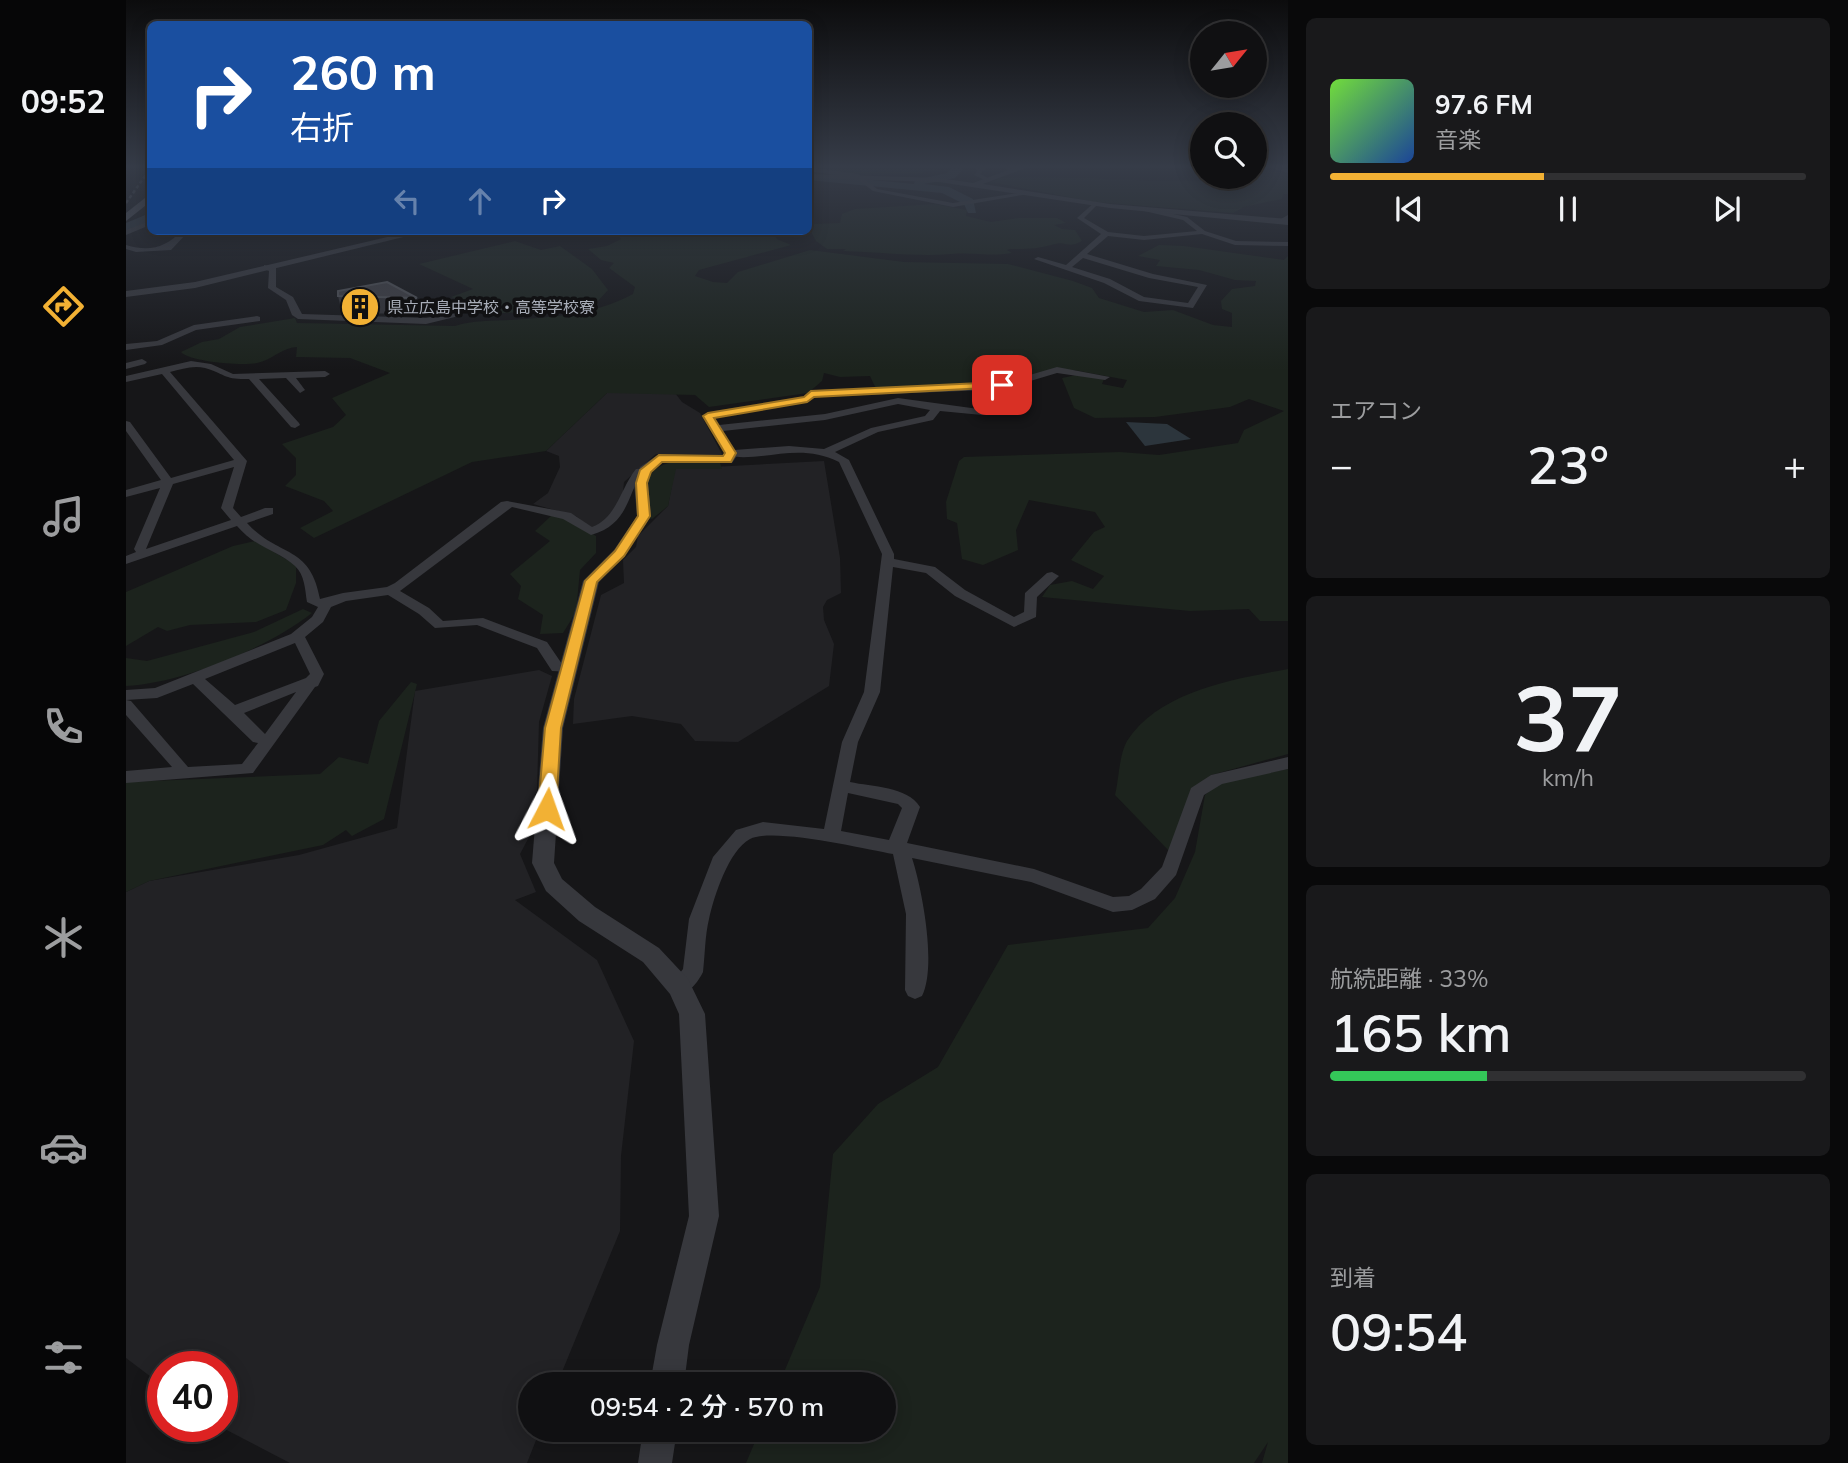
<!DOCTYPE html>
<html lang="ja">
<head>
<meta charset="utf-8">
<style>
	body { margin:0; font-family:Mulish,"Noto Sans JP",sans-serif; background:#19191b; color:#f1f3f6; height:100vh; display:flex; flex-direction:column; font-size:26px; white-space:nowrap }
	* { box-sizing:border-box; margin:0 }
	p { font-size:23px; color:#9c9d9f }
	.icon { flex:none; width:38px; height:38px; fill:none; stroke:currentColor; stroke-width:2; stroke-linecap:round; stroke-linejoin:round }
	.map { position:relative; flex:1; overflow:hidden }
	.sheet { display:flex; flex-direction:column; gap:18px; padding:18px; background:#09090a; width:560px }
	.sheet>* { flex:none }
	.banner { position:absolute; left:21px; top:21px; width:665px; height:214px; border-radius:10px; box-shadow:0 4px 18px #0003,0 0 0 2px #303032; background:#1a4fa0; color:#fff; overflow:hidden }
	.needle { width:46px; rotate:60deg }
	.buttons { position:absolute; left:1064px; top:21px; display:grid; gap:14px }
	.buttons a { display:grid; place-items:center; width:77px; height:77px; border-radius:50%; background:#101012; box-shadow:0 4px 18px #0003,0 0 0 2px #303032; font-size:35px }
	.speed { position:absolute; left:21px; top:1351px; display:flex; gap:14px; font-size:35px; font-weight:700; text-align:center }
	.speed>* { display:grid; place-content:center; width:91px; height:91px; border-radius:50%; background:#101012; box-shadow:0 4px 18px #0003,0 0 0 2px #303032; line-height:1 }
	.speed .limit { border:10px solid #d22; background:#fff; color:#111 }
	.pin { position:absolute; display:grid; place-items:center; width:60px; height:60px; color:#fff; margin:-30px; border-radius:14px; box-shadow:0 4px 10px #0006 }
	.me { position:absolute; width:77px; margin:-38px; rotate:4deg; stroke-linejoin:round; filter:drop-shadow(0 0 5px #0008) }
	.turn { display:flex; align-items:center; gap:24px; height:147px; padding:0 28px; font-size:32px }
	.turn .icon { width:91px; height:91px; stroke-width:2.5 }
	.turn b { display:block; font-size:49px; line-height:60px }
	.lanes { display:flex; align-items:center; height:66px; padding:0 28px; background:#0003; justify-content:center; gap:35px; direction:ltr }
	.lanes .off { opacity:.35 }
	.big { font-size:52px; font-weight:600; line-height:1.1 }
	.sheet .card { flex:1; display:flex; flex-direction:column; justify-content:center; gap:10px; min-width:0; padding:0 24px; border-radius:10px; background:#19191b }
	.sheet .dial { align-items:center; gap:0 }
	.dial b { font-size:91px; line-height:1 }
	.song { display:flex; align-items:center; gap:21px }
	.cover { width:84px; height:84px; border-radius:10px; background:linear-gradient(135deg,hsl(100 70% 55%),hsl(220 70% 35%)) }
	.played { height:7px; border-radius:4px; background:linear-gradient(90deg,#f2b134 45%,#303032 45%) }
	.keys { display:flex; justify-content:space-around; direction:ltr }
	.heat { display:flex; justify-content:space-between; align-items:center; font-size:38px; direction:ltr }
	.charge { height:10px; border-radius:5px; background:linear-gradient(90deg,#34c759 33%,#303032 0) }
	.trip { position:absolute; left:392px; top:1372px; width:378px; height:70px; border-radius:35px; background:#101012; box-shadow:0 4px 18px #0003,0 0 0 2px #303032; font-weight:600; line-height:70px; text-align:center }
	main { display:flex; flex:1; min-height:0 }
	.tab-bar { display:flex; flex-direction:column; width:126px; justify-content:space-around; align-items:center; background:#060607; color:#9c9d9f }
	.tab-bar .icon { width:49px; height:49px }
	.tab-bar .active { color:#f2b134 }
	.tab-bar b { font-size:32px; color:#f1f3f6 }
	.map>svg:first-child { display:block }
</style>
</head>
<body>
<main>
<nav class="tab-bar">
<b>09:52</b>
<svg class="icon active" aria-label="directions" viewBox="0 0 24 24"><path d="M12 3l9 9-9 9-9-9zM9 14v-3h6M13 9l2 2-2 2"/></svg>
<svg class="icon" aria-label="music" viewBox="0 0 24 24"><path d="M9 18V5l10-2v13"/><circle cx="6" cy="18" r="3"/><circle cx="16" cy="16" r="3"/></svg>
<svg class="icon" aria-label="phone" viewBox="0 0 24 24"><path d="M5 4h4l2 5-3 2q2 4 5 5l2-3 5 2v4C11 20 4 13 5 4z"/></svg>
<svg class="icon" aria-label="climate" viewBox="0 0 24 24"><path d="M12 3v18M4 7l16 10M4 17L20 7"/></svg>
<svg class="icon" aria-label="car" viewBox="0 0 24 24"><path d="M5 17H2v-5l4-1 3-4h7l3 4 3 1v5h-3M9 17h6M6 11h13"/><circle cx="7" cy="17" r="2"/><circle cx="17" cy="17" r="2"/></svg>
<svg class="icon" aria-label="filters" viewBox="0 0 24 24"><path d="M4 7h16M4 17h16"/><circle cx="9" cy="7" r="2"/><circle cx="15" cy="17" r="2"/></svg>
</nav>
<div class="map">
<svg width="1162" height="1463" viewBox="0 0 1162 1463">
	<rect width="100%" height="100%" fill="#161618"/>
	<!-- built -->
	<path fill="#222225" d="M481,393H549L556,402L574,413L597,456L530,454L498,482L496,502L474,526L465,528L450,516L407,504L422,493L434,467L433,456L420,451Z
		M698,461L714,558L715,593L701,600L697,607L698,620L708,644L703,686L612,742L569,741L555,724L506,716L447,724L448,699L475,595L498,583L497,560L510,547L512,536L542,506L549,469Z
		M413,670L426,676L413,722L410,824L394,854L410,892L389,900L471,960L508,1041L495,1156L494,1231L431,1384H404V1430H414L401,1463H164L93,1426H96V1367H37V1386L0,1358V892L23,881L173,855L271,828L289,691Z"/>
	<!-- green -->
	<path fill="#1c231d" d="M683,165H821C813,167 803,172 795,173C771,175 701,178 683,165Z
		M1129,169L1162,173V194H1157L1156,199L1118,207L1107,213L969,202L864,182L875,178C947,175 1016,183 1088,181L1089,177H1129Z
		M809,204L841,210L840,216L865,222L892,218H931L940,223L928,225L936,229L949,230L956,241C942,249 940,241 929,244C910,249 905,249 884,249L881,250L886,253C865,257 846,252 826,254C791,257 753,252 717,251L720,249H701L690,241L683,228L686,224L714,223L716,214L729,209Z
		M496,231H646L651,239L665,245L573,270L569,276L587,282L601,283L612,272L684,250L778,262L882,264L947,281L966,288L973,298L1018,312L1047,310L1087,325L1106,327V313L1096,309L1095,301L1106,289L1129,286L1130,281L1109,280L1073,270L1030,266L1034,260L1012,256L1033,245L1058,246L1158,260L1162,256V621H1134L1123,609L1064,611L916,597L924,585L946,581L967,589L978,576L945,560L968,532L979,527L969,512L903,500L890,530L892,550L857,565L836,559L831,523L821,519L820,502L833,461L838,457L994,452L1033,455L1112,443L1118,430L1158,411L1123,399L1104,407L1029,417L969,418L948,408L936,378L955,374L978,379L976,384L997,388L1001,380L948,370H928L863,385L751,391L744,376L714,377L698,373L696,381L682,393L583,407L569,395L481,393L420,451L346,462L188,538L174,528L207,511L198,501L159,486L170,475V458L156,444L207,427L220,415L206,398L264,373L224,358L170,357L171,347C155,348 146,360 131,363C117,366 64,362 55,352L76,342L93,339L114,327L169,318L171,323L329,326C347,320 365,321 384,320C427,317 468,315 507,294L509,287L483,268L488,263L475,260L462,249L481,246L495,239L490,233Z
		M389,241L415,250L434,246L466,269L482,290L472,301L446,309L363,314L325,297L347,289L293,264Z
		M553,461L594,463L596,469H550L542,506L526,519L522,518C521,486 515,466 553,461Z
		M426,515L440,518L470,536V553L454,570L450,612L437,633L414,634L417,615L392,599L395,586L384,574L424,541L409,531Z
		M129,541L170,565V583L160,610L130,622L64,625L41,631L32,627L0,646V592L107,546Z
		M177,609L186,613C142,648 56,683 0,686V658L21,661L128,632Z
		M1162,669V754L1085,775L1065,789L1044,852L989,795C993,779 993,755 1001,741C1033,691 1108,679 1162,669Z
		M285,682L291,684L258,819L226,836L220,830L197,845L23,881L0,892V782L194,774L213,757L242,764L253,721Z
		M1162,769V1463H1136L1142,1442L1128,1463H620L634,1430H758V1384H653L694,1287L707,1154L752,1104L812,1067L882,945L1022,928L1049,898L1069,852L1079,795L1093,782Z"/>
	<!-- water -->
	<path fill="#2c353c" d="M1000,422L1041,424L1065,439L1019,446Z"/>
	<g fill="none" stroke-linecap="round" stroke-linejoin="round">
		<!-- river -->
		<path fill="#2c353c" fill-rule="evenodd" d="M829,165H841L829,178L798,184L823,187L847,199L850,213H842L838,204L816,193L682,180V174L788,184L789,180L821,173Z
			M24,213V222L0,232V223Z"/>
		<!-- minor -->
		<path fill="#37383d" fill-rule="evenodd" d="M837,165L859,168L854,174L866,180L861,181L848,175L852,170Z
			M871,165H880L892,171L887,172Z
			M1139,165L1162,169V173L1140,166Z
			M682,167L732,174L751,189L827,203L899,192L902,194L827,207L747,191L730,178L682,171Z
			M969,202L972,204L958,218L982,232L1018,236L1071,231L1057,220L1014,210L1016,207L1061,217L1079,231L1110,241L1162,242V246L1109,245L1076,234L1018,240L982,236L961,254L1027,274L1081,285L1067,308L1013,301L978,283L908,259L912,257L940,265L975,234L951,218ZM957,258L1023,278L1072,287L1062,303L1018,297L984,279L946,267Z
			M1162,215V224L1155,219Z
			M24,221V225L0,235V230Z
			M56,231H63L45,250L10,252L0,249V245C24,252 38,248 56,231Z
			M138,265L150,268V287L167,297L176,314L300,318L333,312L337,315L300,324L172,319L166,315L160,300L142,288L143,271L138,269Z
			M131,316L134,317V321L70,330L36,345L0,350V344L31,341L68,325Z
			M16,359L21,362L19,364L0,369V363Z
			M65,361L85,364L107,374L199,371L204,374L199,377L170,378L179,390L174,393L160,378L133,379L173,423L174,425L169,428L165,427L123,379C99,380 99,374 79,368C67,365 56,369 44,372L121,461L107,508L115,517L139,508H147V514L121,523C153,558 184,544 194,599L217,593L261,587L269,583L375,502L381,501L445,513L466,527C491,518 495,487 510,469L523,468V472C500,479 510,523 465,535L437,519L386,507L274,591L303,608L317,621L357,618L421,642L436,664L447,666L449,669L447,672L426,671L411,648L351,625L309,628L293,614L262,595L220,601L205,607L197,622L179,637L198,674L192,686L189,687L127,773L0,783V771L46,767L0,715V700L5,701L62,767L116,764L132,743L127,742L67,684L31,698L0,700V690L29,688L165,634L186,617L192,607L181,602C179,590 179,575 169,566C151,550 131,549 111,526L0,564V556L10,552L8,549L34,488L0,497V490L35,480L0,431V421L4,422L45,478L108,460L36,374L0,382V376ZM108,467L95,508L105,520L20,549L47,484ZM169,643L184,674L180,678L109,705L79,679ZM170,692L139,734L118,713Z
			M931,367L984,377L979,380L931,373L891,385L860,390L689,397L681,402L588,418L593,425L699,414L772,398L860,410L861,412L856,415L814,411L807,420L752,432L709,452L723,460L768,554V559L809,567L839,590L888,617L898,612L899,593L921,573L926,572L933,576L911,597L910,617L888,627L829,596L800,573L767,567L754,692L732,742L724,782C746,787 781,786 794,807L781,843L908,869L987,897L1003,896L1015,889L1036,867L1065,788L1085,775L1162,757V769L1096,784L1078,795L1050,875L1029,899L1006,910L987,912L905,882L786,858C796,889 811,966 796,996L789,999L782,996L779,990L780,914L767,854C739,849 646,827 624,839C603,850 588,896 583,919C579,935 579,955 577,972C571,984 560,998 546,993L543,987L557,969L563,919L587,857L610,830L637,822L698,829L716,742L738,692L756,554L713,462C672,442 641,462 601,456L577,416L582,413L678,397L686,391L860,384L890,379ZM772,404L804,410L799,416L745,428L698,449L663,446L608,450L597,431L699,420ZM722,793L772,804L776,808L763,840L715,831Z"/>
		<!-- tertiary -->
		<path fill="#37383d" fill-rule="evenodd" d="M896,165H907L857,184L984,204L1162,219V225L984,208L813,182L682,178V174L813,178L847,183Z
			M287,231H302L69,288L0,297V291L69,282Z
			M600,451L612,454L606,463L536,462L525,472L522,483L525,516L498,556L473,582L437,728L428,863L436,879L469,907L533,948L562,979L579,1014L593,1216L563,1345L558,1384H524L531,1345L563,1216L553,1014L544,994L517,962L453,921L420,891L406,863L417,728L457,581L488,550L511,516L508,483L514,467L533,454L597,456Z
			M517,1430H551L546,1463H512Z"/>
		<!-- primary -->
		<path fill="#53555c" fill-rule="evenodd" d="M24,194V202L0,221V213Z"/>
		<!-- rail -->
		<path stroke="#4a4c52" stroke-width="2.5" stroke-dasharray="3.5 2.5" stroke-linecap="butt" d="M0,203L24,169"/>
	</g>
	<!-- wall -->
	<path fill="#323236" d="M212,296L291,298L294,314L216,313Z"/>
	<!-- building -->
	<path fill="#3f3f44" stroke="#4f5156" stroke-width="2" d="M261,282L291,298L212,296V291Z"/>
	<!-- sky -->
	<linearGradient id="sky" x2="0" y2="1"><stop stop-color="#0c0c0d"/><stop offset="0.45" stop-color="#363c48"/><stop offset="1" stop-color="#363c48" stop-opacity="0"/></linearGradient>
	<rect width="1162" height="370" fill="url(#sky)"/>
	<!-- route -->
	<path fill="#f2b134" stroke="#9d7322" stroke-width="2" d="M876,382L879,387L688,397L681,402L588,418L610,453L605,462H536L525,472L521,483L524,516L498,556L471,582L435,728L430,809L421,815L415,813L412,809L419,728L459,581L489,551L512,516L510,483L514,470L533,455L597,456L599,453L577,416L582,413L678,397L685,391Z"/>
	<!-- icons -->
	<defs>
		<g id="building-disc" transform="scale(2.0125)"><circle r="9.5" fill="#f2b134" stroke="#111113"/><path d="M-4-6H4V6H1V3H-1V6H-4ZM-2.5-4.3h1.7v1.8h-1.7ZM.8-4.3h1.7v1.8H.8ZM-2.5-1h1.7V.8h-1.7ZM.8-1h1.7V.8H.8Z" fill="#111"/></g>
	</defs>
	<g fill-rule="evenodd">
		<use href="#building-disc" x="234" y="307"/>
	</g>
	<g text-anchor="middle" stroke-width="7" stroke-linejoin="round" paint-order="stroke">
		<!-- far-poi labels -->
		<g font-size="16" fill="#a8adb8" stroke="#111113" text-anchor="start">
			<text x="261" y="313">県立広島中学校・高等学校寮</text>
		</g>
	</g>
</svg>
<div class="buttons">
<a><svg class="needle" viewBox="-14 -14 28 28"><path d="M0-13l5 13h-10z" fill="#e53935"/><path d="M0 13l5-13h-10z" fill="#9c9d9f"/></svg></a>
<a><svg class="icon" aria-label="search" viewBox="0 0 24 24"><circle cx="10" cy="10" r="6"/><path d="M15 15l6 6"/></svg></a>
</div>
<div class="speed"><div class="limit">40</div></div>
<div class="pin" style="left:876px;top:385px;background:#d93025"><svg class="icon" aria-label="arrive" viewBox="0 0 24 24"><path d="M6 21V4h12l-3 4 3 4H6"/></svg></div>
<svg class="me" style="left:421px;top:809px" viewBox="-20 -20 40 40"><path d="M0-17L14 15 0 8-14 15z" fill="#f2b134" stroke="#fff" stroke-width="4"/></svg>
<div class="trip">09:54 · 2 分 · 570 m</div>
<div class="banner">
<div class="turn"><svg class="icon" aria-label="right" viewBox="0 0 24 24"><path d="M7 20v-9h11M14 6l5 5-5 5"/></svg><div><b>260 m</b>右折</div></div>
<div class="lanes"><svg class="icon off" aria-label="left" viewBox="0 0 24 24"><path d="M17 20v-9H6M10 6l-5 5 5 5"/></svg><svg class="icon off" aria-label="ahead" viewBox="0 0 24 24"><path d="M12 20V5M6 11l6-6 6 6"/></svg><svg class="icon" aria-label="right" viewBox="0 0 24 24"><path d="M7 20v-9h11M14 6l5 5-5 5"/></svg></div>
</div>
</div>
<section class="sheet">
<div class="card">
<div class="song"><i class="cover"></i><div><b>97.6 FM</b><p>音楽</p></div></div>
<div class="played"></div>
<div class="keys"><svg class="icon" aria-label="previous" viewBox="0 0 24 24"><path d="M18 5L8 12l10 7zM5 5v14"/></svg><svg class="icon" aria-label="pause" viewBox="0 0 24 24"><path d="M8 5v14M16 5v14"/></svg><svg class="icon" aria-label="next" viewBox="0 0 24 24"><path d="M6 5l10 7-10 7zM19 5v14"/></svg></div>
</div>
<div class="card"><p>エアコン</p>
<div class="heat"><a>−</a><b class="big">23°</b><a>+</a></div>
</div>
<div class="card dial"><b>37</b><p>km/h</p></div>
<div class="card"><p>航続距離 · 33%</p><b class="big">165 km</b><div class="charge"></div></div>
<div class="card"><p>到着</p><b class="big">09:54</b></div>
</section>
</main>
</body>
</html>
